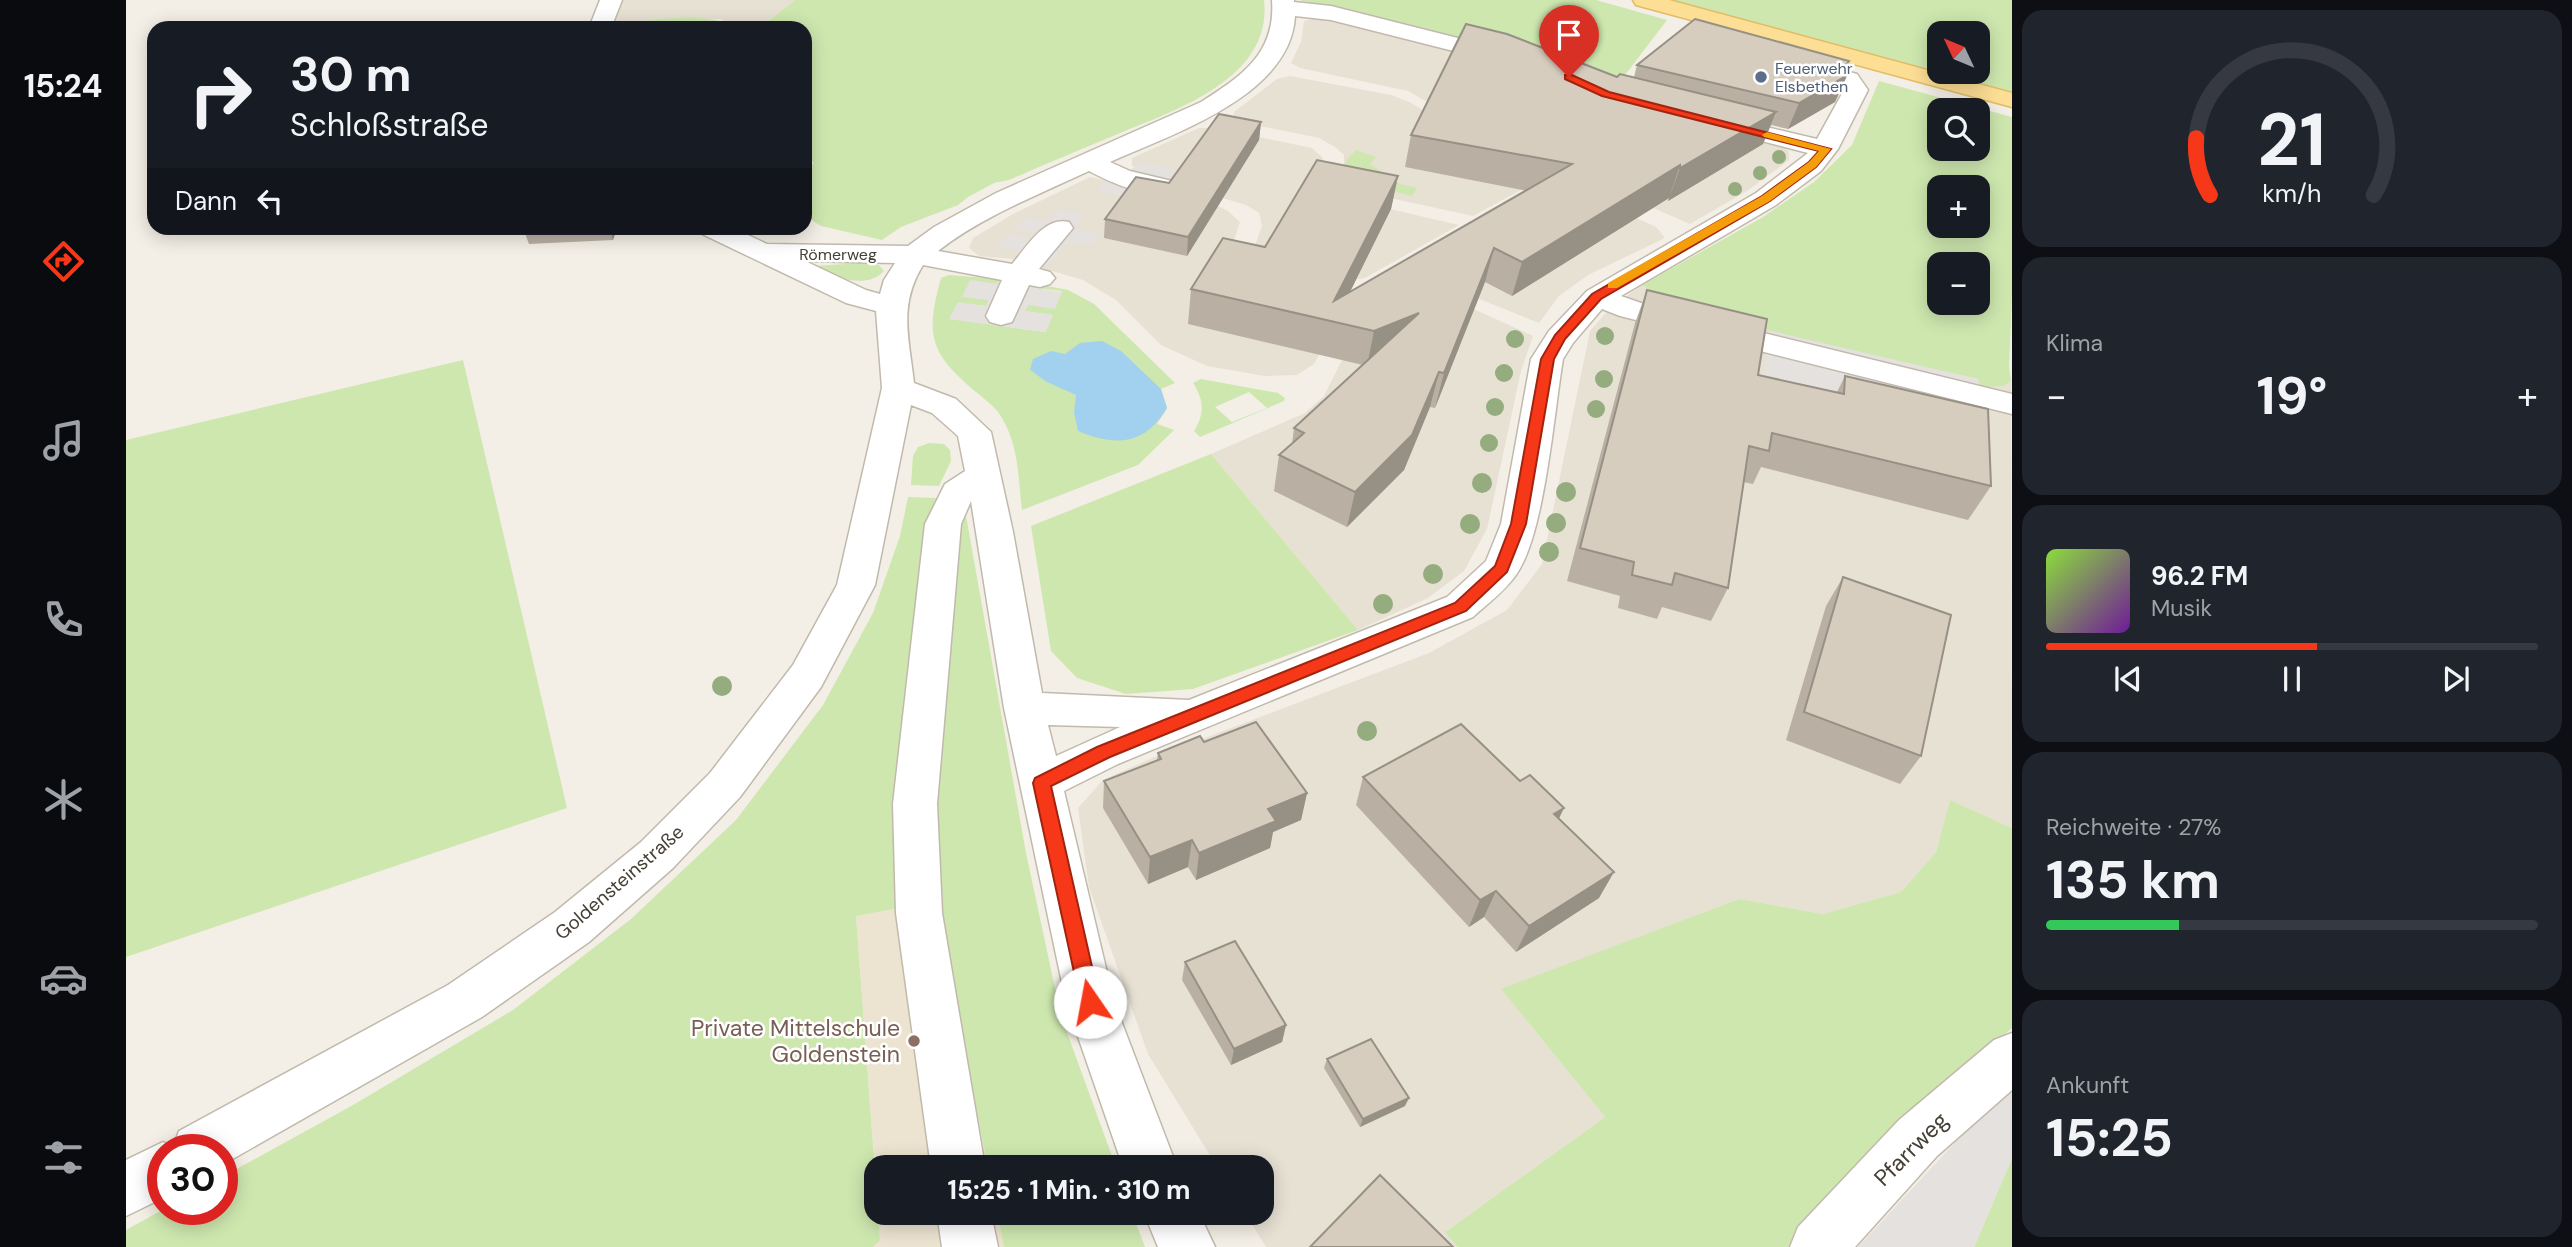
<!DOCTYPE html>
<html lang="de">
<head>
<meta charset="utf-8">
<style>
	body { margin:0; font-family:"DM Sans",sans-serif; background:#20242c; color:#f1f3f6; height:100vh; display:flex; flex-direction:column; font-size:26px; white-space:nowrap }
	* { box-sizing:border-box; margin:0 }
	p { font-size:23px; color:#9ea1a6 }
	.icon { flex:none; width:38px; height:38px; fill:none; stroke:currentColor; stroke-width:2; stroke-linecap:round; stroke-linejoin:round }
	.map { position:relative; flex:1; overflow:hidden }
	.drawer { display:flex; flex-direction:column; gap:10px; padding:10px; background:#0d0f14; width:560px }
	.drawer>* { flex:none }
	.hud { position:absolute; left:21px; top:21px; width:665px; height:214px; border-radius:21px; box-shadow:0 4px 18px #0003; background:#171b24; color:#f1f3f6; overflow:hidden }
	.needle { width:46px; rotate:314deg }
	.buttons { position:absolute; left:1801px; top:21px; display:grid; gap:14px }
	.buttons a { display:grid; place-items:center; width:63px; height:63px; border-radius:14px; background:#171b24; box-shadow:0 4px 18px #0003; font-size:35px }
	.speed { position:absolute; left:21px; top:1134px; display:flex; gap:14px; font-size:35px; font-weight:700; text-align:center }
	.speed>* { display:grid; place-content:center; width:91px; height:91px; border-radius:50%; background:#171b24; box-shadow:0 4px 18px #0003; line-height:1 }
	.speed .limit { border:10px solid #d22; background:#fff; color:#111 }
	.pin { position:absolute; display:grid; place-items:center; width:60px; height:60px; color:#fff; margin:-72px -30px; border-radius:50% 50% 50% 0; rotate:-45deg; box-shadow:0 0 7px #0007 }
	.pin .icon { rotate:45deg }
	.me { position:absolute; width:77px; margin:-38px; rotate:348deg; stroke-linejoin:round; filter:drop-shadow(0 0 5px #0008) }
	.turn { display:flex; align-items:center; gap:24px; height:147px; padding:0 28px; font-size:32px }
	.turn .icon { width:91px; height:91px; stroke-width:2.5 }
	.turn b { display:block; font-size:49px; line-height:60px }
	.then { display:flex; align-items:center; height:66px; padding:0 28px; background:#0003; gap:14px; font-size:26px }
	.big { font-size:52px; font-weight:700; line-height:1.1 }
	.drawer .tile { flex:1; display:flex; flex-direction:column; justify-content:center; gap:10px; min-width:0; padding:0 24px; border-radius:21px; background:#20242c }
	.drawer .dial { align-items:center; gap:0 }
	.dial svg { height:182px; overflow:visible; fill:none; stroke:#363941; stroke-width:7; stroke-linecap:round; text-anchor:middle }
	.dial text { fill:#f1f3f6; stroke:none }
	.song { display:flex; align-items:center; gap:21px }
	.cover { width:84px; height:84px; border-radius:10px; background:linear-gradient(135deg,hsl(90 70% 55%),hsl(280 70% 35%)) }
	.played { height:7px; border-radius:4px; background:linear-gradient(90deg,#f73818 55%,#363941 55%) }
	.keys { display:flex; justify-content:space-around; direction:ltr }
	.heat { display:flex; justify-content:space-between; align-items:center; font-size:38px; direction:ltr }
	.charge { height:10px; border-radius:5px; background:linear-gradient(90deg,#34c759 27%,#363941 0) }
	.trip { position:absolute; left:738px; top:1155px; width:410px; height:70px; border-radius:21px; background:#171b24; box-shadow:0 4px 18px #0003; font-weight:700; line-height:70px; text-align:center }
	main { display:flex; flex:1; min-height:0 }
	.tabs { display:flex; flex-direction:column; width:126px; justify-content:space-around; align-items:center; background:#090b0e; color:#9ea1a6 }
	.tabs .icon { width:49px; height:49px }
	.tabs .on { color:#f73818 }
	.tabs b { font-size:32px; color:#f1f3f6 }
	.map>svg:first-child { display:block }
</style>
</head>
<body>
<main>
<nav class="tabs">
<b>15:24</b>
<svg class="icon on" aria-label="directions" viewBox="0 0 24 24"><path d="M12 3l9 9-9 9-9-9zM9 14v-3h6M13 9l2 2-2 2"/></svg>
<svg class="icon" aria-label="music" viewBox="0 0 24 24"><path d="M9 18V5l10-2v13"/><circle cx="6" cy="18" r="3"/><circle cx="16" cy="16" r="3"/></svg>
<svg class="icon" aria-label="phone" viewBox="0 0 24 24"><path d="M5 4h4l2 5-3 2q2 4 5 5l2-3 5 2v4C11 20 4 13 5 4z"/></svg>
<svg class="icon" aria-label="climate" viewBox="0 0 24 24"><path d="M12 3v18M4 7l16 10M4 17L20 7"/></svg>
<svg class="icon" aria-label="car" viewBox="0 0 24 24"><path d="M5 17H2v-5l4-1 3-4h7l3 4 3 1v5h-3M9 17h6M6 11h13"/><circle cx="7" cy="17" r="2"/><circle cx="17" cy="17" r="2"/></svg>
<svg class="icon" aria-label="filters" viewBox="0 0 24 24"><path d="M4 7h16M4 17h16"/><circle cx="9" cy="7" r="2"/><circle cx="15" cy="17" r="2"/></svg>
</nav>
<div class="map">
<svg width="1886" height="1247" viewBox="0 0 1886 1247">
	<rect width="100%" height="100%" fill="#f3efe6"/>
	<!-- residential -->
	<path fill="#e7e1d4" d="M494,0H669L644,20L612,28L594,19L482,25Z
		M1190,18L1214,22L1417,72L1320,113L1282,91L1174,68L1165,63L1175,42L1178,21Z
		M1164,76L1265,95L1283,102L1419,177L1347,216L1232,191L1218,170V155L1209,147L1193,138L1114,122L1107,117L1108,112L1151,79Z
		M1559,125L1649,141L1663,151V160L1621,191L1564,224L1474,185Z
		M1073,128H1089L1186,148L1197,158L1194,177L1216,198L1333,225L1239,278L1227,280L1128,248L1136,226L1133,213L1120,205L1059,187L1006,166V158Z
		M964,177L1086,203L1102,211L1114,222L1106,246L1224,296L1188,364L1171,375L1139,376L1081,366L1035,345L990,300L957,280L886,259L853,256L843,248L847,238L887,214Z
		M1431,190L1454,192L1530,227L1539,238L1462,275L1433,296L1413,323L1346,296Z
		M1516,285L1546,305L1714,349L1878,386L1885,381L1886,828L1824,800L1810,852L1775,892L1697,914L1613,899L1376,990L1479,1117L1320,1231L1332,1247H1140L1119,1213H1136V1167H1091L1022,1054L963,887L952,808L977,780L1026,758L1303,653L1381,610L1416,564L1464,331L1485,307Z
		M1248,296L1341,306L1407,336L1395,371L1361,529L1338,571L1302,598L1232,630L1085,454L1179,413L1198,396Z"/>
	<!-- education -->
	<path fill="#ece4d0" d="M808,903L862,1167H751V1196L730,915Z
		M752,1213H871L878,1247H747L754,1239Z"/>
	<!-- green -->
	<path fill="#cee7af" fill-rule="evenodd" d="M669,0H1138C1147,79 1049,110 992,134C956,149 919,164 883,180L868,183L842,197L832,205L775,227L756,240L695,226L679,216V172L688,163L679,156V28H481L482,25C523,22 575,9 612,28L644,20Z
		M1173,0H1470L1541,20L1496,79Z
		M1539,0H1886V92ZM1813,33H1852V72H1813Z
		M1753,81L1886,117V293L1883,367L1885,381L1878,386L1854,387L1852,379L1714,349L1546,305L1516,285L1637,217L1688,182L1726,145ZM1813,110H1852V149H1813ZM1813,187H1852V226H1813ZM1813,264H1852V303H1813Z
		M1230,150L1250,157L1244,164L1274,184L1291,188L1286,196L1263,190L1218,170L1221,159Z
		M735,263L753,265L758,271C740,291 706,276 687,266Z
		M823,275L874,279L860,306L832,303L824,319L919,332L926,315L899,311L902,305L936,291L910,288L911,284L942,290L968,304L1049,383L1035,389L1041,408L1031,424L1048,430L1012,465L896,510C892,477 893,441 872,412C865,403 853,395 844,387C801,350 801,330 815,278Z
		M337,360L441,808L0,957V440Z
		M1075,379L1152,393L1159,398L1158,401L1074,437L1068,431C1079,413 1078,400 1067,383ZM1123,392L1141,408L1106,422L1089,407Z
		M803,443L818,444L824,450L825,461L813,486L785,485L787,456L792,447Z
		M1085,454L1232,630L1067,689L1000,694L951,678L925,651L905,526Z
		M782,497L810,498L804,522L778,907L730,916L754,1240L747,1247H0V1230L38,1209H96V1177L227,1105L387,1010L505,919L610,820L697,705L747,613L774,536Z
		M839,510L900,853L935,1016L990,1167H862L808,903L810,799L830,516Z
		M1824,800L1886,828V1028L1723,1172L1663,1247H1332L1319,1232L1479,1117L1375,989L1613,899L1697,914L1775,892L1810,852Z
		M1886,1158V1247H1848Z
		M871,1213H1006L1019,1247H878Z"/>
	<!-- parking -->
	<path fill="#e4e1de" d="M1014,163L1050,168L1037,187L1004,198L971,191L983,176L995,177Z
		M932,209L959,215L949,228L975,234L966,246L943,241L924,265L891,258L894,252L871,247L882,234L906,239L910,233L889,229L899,217L921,222Z
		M874,279L911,284L910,288L936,292L929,309L902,305L899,311L927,315L920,332L823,319L832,302L860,306L862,300L836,297L844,280L871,284Z
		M1644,331L1852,379L1853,440L1636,387Z
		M1886,1081V1158L1848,1247H1732Z"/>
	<!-- water -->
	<path fill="#a2d0ef" d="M976,341L995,351L1035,389L1041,408C1019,445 990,447 952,431L948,412L950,395L921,382L904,370L907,359L925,351L939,354L954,343Z"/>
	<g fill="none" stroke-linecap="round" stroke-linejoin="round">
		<!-- minor casing -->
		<g stroke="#c1b9ac" stroke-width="3">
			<path id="minor" d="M474,0H496L485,28H463Z
				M1146,0H1168V2L1205,6L1387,52L1391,57L1387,62L1379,64L1205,20L1169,16C1165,96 1046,134 984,162L1004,171L1046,181L1050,187L1046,193C1021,199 986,183 963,171C912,195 857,216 812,251L886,264C901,247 918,216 943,222L947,228L913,269L924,272L929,278L924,284L914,287L903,285L886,322L875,325L864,322L860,316L876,280L797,265C772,305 783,338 788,383L830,399L865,432L887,532L916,693L1063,700L1321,597L1360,561L1375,524L1405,359L1423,331L1461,291L1630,193L1682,153L1581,127L1578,122L1581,117L1590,115L1691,139L1718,90L1714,84L1663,70L1659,65L1663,60L1671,58L1731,74L1742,90L1712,149L1695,171L1650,205L1495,296L1515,303L1886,394V414L1494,316L1476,309L1447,343L1437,359C1428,412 1419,534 1390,575C1379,591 1361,604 1347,617L992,764L938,791L988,1002L1051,1167H997L940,1002L878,708L845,501L835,524L811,804L816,913L859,1167H805L770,913L767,804L799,524L819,484L839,471L832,436L806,413L785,405L749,585L695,687L614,797L547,868L463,942L356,1017L96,1165V1150H37V1198L0,1216V1160L37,1142L47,1147L53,1131L322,985L429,912L515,842L584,773L667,665L711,585L756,388L750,311L720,303L576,234L572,228H607L641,244L782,246L808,227L870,193L1075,102C1116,76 1150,53 1146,0ZM679,261L769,263L758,280L754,294L740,290ZM922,725L994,727L930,756Z
				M1886,1033V1090L1811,1156L1729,1247H1664L1672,1227L1773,1120L1868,1040Z
				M811,1213H865L872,1247H816Z
				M1018,1213H1073L1089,1247H1032Z"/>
		</g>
		<!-- major casing -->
		<g stroke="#e2bb65" stroke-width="3">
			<path id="major" d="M1507,0H1543L1886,93V107L1510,5Z"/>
		</g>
		<!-- minor -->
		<use href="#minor" fill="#fff" fill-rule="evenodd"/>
		<!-- major -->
		<use href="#major" fill="#fdde95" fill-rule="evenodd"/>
	</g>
	<!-- trees -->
	<g fill="#94ac7e">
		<circle cx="1653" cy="157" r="7"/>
		<circle cx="1634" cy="173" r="7"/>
		<circle cx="1609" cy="189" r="7"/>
		<circle cx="1479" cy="336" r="9"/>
		<circle cx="1389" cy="339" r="9"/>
		<circle cx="1378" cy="373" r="9"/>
		<circle cx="1478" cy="379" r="9"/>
		<circle cx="1369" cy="407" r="9"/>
		<circle cx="1470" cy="409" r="9"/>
		<circle cx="1363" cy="443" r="9"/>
		<circle cx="1356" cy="483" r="10"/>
		<circle cx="1440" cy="492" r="10"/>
		<circle cx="1430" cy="523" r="10"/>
		<circle cx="1344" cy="524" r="10"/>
		<circle cx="1423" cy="552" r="10"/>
		<circle cx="1307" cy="574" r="10"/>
		<circle cx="1257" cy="604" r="10"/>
		<circle cx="596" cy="686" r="10"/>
		<circle cx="1241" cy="731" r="10"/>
	</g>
	<!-- wall -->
	<path fill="#b9b0a3" d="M1723,61L1721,66L1725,67L1709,102L1662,129L1645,125L1637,144L1542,201L1543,198L1386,296L1359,282L1309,408L1304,407L1278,470L1221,527L1148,491L1153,455L1166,444L1168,428L1237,365L1062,324L1065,289L1139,247L1272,176L1265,209L1224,292L1401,191L1279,167L1285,135L1491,77H1508L1511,65Z
		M1135,122L1133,140L1061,256L978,238L979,219L1043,183Z
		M397,228H491L487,240L403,244Z
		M1521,290L1632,375L1711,392L1719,376L1865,486L1842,520L1635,467L1627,484L1617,482L1602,588L1585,621L1536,607L1531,619L1510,613L1492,608L1494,596L1441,581L1509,323Z
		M1717,577L1795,756L1774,784L1660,740L1700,606Z
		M1078,742L1181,793L1175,820L1147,832L1144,848L1070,880L1062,867L1022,884L977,808L978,781L1031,760L1032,753Z
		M1237,777L1433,819L1473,898L1390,952L1358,917L1343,927L1230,805Z
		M1059,962L1160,1025L1156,1042L1105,1065L1056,980Z
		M1201,1059L1279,1106L1234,1127L1198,1068Z"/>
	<!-- shaded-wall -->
	<path fill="#969085" d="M1723,61L1716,79L1725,67L1709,102L1662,129L1673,103L1720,65Z
		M1650,112L1637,144L1542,201L1554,168Z
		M1135,122L1133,140L1061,256L1062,237Z
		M1554,165L1543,198L1386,296L1396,262Z
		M1272,176L1265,209L1209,322L1208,301Z
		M484,228H491L487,240Z
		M1368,248L1359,282L1309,408L1318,373Z
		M1293,313L1241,366L1248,331Z
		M1313,372L1304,407L1278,470L1221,527L1229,492Z
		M1181,793L1175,820L1147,832L1144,848L1070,880L1073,853L1142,809Z
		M1438,808L1425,835L1428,814Z
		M1066,840L1062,867L1022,884L1024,857Z
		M1488,872L1473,898L1390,952L1403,926Z
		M1370,891L1358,917L1343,927L1354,900Z
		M1160,1025L1156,1042L1105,1065L1108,1049Z
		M1283,1098L1279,1106L1234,1127L1237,1119Z"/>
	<!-- building -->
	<path fill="#d7cdbe" stroke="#969085" stroke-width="2" d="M1569,19L1723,61L1720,65L1725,67L1720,76L1673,103L1511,65Z
		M1340,24L1381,34L1491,77L1494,74L1650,112L1554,168V165L1396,262L1368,248L1318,373L1313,372L1286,435L1229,492L1153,455L1178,433L1168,428L1293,313L1248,331L1065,289L1097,238L1139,247L1191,160L1272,176L1208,301L1446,164L1285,135Z
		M1093,114L1135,122L1062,237L979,219L1010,177L1043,183Z
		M1521,290L1641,319L1632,375L1718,394L1719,376L1862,409L1865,486L1646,433L1643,451L1623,446L1602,588L1549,573L1546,585L1506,575L1508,562L1454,548Z
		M1717,577L1825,615L1795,756L1678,712Z
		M1130,722L1181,793L1142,809L1150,821L1073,853L1066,840L1024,857L978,781L1035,759L1032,753L1074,736L1078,742Z
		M1335,724L1394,781L1404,775L1438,808L1428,814L1488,872L1403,926L1370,891L1354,900L1237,777Z
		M1109,941L1160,1025L1108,1049L1059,962Z
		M1245,1039L1283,1098L1237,1119L1201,1059Z
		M1254,1175L1327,1247H1184Z"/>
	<!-- route -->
	<path fill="#f73818" stroke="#a12410" stroke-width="2" d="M1439,75H1446L1483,92L1705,149L1690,167L1644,201L1475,299L1439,339L1428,359L1400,524L1381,572L1340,611L984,757L925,786L974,1002L971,1009L964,1012L956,1009L907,783L909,778L971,747L1329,603L1369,566L1385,524L1415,359L1429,335L1466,294L1636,196L1683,162L1693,151L1476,96L1439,79Z"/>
	<!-- slow -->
	<path fill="#f59e0b" d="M1641,132L1705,149L1690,167L1644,201L1491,288H1482V283L1636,196L1683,162L1693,151L1638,137L1636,135Z"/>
	<!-- markers -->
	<circle fill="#5c6f8a" stroke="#fff" stroke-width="2.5" cx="1635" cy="77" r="7"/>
	<circle fill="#8d6e63" stroke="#fff" stroke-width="2.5" cx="788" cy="1041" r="7"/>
	<g text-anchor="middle" stroke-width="5" stroke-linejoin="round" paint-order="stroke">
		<!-- far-service labels -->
		<g font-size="16" fill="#4e5e75" stroke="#fff" text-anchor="start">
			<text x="1649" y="74">Feuerwehr<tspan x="1649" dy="18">Elsbethen</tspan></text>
		</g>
		<!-- far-street labels -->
		<g font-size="16" fill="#453f35" stroke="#fff">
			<text x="712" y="260">Römerweg</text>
		</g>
		<!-- street labels -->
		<g font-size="19" fill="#453f35" stroke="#fff">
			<text transform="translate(493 882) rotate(-41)" y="7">Goldensteinstraße</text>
		</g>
		<!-- near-education labels -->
		<g font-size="23" fill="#785e54" stroke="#fff" text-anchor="end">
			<text x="774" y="1036">Private Mittelschule<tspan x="774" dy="26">Goldenstein</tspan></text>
		</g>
		<!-- near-street labels -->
		<g font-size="23" fill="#453f35" stroke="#fff">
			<text transform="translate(1785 1149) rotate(-45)" y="8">Pfarrweg</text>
		</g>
	</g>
</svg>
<div class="buttons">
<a><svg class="needle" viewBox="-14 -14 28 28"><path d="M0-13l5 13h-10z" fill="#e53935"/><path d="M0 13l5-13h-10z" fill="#9ea1a6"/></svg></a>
<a><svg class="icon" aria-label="search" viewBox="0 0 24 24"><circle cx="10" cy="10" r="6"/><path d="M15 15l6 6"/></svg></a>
<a>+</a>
<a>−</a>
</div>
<div class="speed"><div class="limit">30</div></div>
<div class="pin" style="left:1443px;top:77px;background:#d93025"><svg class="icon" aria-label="arrive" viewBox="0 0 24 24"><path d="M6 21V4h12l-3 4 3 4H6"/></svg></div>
<svg class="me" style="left:964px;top:1002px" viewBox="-20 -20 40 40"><circle r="19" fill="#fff"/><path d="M0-13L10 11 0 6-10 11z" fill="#f73818"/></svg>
<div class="trip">15:25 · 1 Min. · 310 m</div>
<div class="hud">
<div class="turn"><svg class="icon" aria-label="right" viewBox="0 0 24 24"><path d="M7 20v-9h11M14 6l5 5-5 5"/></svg><div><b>30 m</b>Schloßstraße</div></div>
<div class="then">Dann<svg class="icon" aria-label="left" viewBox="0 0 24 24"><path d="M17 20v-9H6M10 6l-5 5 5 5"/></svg></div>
</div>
</div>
<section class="drawer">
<div class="tile dial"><svg viewBox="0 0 100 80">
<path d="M14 69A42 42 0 1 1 86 69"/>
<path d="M14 69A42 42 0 0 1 8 44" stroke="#f73818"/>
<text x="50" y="56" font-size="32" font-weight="700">21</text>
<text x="50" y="72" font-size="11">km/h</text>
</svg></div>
<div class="tile"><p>Klima</p>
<div class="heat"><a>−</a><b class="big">19°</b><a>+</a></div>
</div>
<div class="tile">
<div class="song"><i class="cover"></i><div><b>96.2 FM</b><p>Musik</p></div></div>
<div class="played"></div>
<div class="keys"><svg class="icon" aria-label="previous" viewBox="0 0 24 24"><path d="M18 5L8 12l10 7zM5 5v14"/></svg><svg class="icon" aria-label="pause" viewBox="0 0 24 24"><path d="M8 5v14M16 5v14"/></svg><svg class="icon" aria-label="next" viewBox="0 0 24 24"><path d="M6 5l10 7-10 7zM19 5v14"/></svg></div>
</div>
<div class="tile"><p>Reichweite · 27%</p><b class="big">135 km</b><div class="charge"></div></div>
<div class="tile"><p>Ankunft</p><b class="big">15:25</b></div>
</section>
</main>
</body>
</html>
